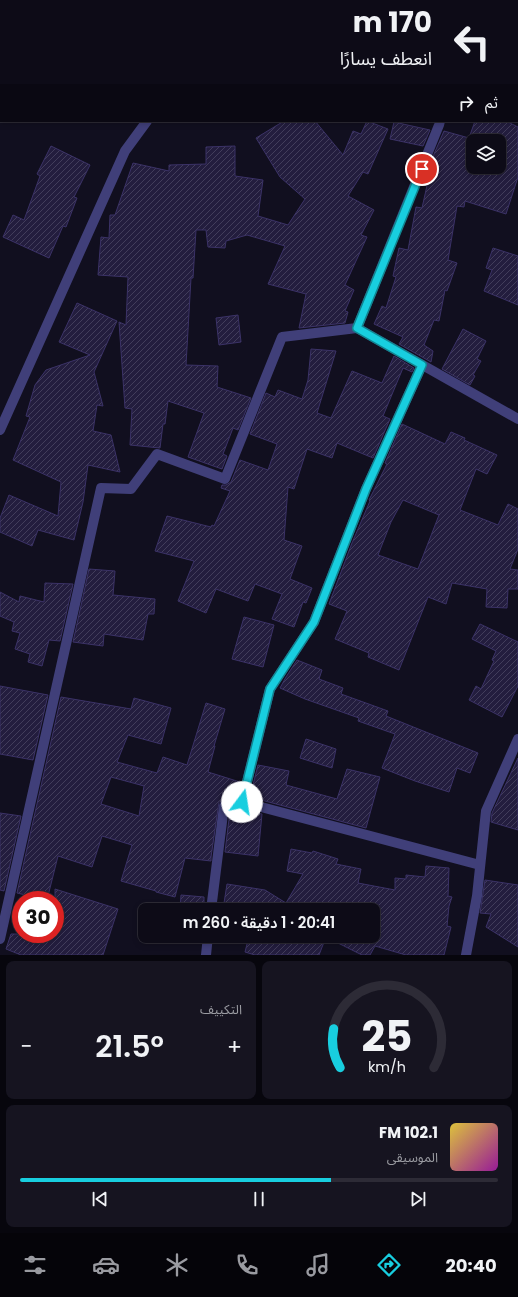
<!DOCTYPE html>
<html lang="ar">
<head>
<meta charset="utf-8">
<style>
	body { margin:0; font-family:Poppins,"Noto Sans Arabic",sans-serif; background:#161420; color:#f1f3f6; direction:rtl; height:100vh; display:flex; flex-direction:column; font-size:15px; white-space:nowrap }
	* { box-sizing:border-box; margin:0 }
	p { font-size:13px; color:#9a9ba1 }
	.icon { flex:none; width:22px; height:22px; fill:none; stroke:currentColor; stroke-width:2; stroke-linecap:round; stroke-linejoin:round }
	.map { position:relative; height:955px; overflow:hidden; direction:ltr }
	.panel { display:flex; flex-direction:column; gap:6px; padding:6px; background:#07060d; flex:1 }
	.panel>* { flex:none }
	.banner { position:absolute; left:0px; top:0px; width:518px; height:122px; box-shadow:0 2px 6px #0003,0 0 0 1px #2d2b36; direction:rtl; background:#0d0b17; color:#f1f3f6; overflow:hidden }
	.buttons { position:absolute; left:466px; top:134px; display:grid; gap:8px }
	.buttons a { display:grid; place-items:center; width:40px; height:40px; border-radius:8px; background:#0d0b17; box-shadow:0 2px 6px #0003,0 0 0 1px #2d2b36; font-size:20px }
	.speed { position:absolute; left:12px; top:891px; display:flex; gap:8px; font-size:20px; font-weight:700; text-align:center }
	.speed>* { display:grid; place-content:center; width:52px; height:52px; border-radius:50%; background:#0d0b17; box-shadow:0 2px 6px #0003,0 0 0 1px #2d2b36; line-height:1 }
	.speed .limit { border:6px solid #d22; background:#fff; color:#111 }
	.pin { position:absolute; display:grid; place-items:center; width:34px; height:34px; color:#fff; margin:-17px; border:2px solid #fff; border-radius:50%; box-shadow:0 1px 4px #0007 }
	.me { position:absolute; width:44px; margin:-22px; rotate:14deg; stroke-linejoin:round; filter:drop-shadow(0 0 3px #0008) }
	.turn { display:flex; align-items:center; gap:14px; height:84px; padding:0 20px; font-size:18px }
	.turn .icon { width:52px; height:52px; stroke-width:2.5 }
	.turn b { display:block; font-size:28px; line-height:34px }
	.then { display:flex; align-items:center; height:38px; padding:0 20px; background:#0003; gap:8px; font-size:15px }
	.big { font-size:30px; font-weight:600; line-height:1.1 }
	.panel .tile { flex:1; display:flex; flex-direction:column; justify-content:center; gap:6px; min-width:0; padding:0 14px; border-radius:8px; background:#161420 }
	.panel .dial { align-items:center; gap:0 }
	.dial svg { height:104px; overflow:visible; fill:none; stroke:#2d2b36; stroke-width:7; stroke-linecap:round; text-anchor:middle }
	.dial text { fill:#f1f3f6; stroke:none }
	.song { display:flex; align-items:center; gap:12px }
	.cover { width:48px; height:48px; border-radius:6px; background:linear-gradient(135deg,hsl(50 70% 55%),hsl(300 70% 35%)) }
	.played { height:4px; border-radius:2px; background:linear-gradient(90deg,#18cedf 65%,#2d2b36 65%) }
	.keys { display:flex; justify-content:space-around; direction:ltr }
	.heat { display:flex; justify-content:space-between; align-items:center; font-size:22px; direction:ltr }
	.panel .tiles { flex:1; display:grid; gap:6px; grid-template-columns:1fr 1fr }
	.tile:last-child { grid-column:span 2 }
	.trip { position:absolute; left:138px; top:903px; width:242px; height:40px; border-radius:8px; background:#0d0b17; box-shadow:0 2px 6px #0003,0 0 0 1px #2d2b36; font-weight:600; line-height:40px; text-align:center; direction:rtl }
	.menu { display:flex; height:64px; justify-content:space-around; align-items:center; background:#050409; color:#9a9ba1 }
	.menu .icon { width:28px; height:28px }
	.menu .current { color:#18cedf }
	.menu b { font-size:18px; color:#f1f3f6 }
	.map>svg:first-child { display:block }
</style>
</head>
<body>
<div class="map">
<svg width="518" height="955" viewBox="0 0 518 955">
	<defs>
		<pattern id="building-hatch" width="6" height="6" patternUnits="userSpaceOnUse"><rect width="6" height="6" fill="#231d3e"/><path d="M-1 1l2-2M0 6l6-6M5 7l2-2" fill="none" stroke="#423d5b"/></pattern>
	</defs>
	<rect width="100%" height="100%" fill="#110f1f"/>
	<!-- building -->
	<path fill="url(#building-hatch)" stroke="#3b3267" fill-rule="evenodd" d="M284,121H315L343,155L353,131L361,134L367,121L388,129L368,174L363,172L348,196L374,210L361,235L367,237L345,285L354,290L345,311L348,312L345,323L299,328L306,294L268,284L285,246L247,235L226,241L225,248L208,247L206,230H196L193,278H191L186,365L218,366L217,387L251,398L238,430L233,428L223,454L227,456L222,469L188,457L204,413L168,401L165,424H163L160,448L130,445L132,409L125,408L119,322L126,325L128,277L98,275L101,237L109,238L110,215H115L133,163L169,171V165L206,164V147L235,146V176L263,180L258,216L288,225L305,199L280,177L256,138Z
		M475,121H506L518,127V177L506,214L465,201L464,207L457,206L448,260L457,263L447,291L445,290L439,321L434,320L424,345L433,351L431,362L399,344L403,337L374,324L382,306L386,308L396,277L393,276L399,248L408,250L416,207L422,208L434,154L444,131L469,138ZM473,141H499V167H473Z
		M394,122L430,130L423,146L390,139Z
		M51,146L90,165L74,197L77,198L66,227L63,226L49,258L3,237L13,215L24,220L40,176L37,174Z
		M493,248L518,256V305L484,291L492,270L486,268Z
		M77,303L117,321L94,372L103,406L97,405L93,431L111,435L120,472L88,465L83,502L74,540L38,530L32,546L0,532V518L9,495L58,516L61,482L13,460L30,417L26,416L35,385L46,370L90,355L59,342Z
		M238,315L241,342L219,345L216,318Z
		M463,329L486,341L477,359L481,361L473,375L475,376L470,385L442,369Z
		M311,349L336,351L317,413L331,418L352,371L382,383L394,356L414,368L412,372L403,368L383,416L390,419L373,458L337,443L332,458L307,449L294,489L288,487L284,540L302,546L290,579L312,588L306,603L303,602L294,627L272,619L282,594L255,584L248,601L216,589L206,613L178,601L194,561L155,551L167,516L211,527L212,525L214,526L230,491L221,488L222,485H226L231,482L240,460L268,470L277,444L250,434L266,393L275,397L278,390L302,399L308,380Z
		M402,424L445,444L451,432L465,438L464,440L497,455L487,474L476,469L460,510L498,525L508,504L518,509V549L510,569L518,570V589H508L507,608L486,607L487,589L452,583L446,604L428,597L399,670L368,657L369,653L335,639L347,611L329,604L352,543L370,501L369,500L387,464L385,463ZM403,500L439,515L418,569L378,555L391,522Z
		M89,569L115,571L113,595L155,599L154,614H148L143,640L104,634L103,646L73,642Z
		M45,583L73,584L60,641L49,640L42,666L28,662L30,654L15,649L20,633L12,631L14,622L0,616V592L19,602L20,596L44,602Z
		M244,617L274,625L263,667L232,659Z
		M480,624L518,642V686L502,717L469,700L476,686L481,689L494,661L492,660L496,651L472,639Z
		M297,660L322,670L319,679L343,688L341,694L388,711L386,716L478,753L470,773L457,768L449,792L415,781L382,768L395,734L358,721L359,718L305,699L280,688L286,677Z
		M0,686L48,695L33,760L0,754Z
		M61,697L131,709L134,698L171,708L161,744L128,735L117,762L157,773L163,757L187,765L206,703L225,709L214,746H215L208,772L240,782L237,797L223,800L219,802L211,857H210H211V861L185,858L175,897L156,892V891L121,881L132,845L102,836L92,867L58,856L47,900L17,893ZM111,777L144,786L139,816L101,804Z
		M306,739L336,749L332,768L300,758Z
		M518,758V830L491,822L492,813Z
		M258,765L289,771L286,785L337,799L347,769L380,777L366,828L250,797Z
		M242,809L262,814L258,856L225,852L230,811Z
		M0,813L21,816L4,891L0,890Z
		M291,849L312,853L313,851L338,859L336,864L361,869L358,883L395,890V878L406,879V875L425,877L426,866L449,868L448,896L452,897L449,906L447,926L451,927L444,955H406L375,946L370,955H362L326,937L319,955H255L245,952L249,936H373V910H262L263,909L224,903L227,884L265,890L286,903L303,874L287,871Z
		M485,880L518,885V947L486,927L491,914L480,913Z
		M55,889L118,909L103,955H21L6,949L11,934H55Z
		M181,895L204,897V910H180Z"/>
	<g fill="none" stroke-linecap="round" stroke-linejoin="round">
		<!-- minor -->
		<path stroke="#403f79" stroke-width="10" d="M229,1L230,0
			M517,19H518
			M357,328L518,419
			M422,365L366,489L314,622L270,689L242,802L480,865
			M0,430L125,151L147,121
			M211,910L224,806L242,802
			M0,939L101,488L131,489L157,454L225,479L282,337L357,328L439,125L440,121
			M206,955L208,936
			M466,955L477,896L486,811L518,739"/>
	</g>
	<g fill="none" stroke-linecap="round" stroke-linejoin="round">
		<!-- route casing -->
		<g stroke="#108691" stroke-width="10">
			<path id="route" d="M242,802L270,689L314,622L366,489L422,365L357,328L422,169"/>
		</g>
		<!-- route -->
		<use href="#route" stroke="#18cedf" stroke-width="7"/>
	</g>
</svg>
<div class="buttons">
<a><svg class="icon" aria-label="layers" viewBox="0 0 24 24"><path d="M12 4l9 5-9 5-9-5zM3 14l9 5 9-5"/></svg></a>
</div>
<div class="speed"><div class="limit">30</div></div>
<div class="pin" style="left:422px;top:169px;background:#d93025"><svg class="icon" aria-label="arrive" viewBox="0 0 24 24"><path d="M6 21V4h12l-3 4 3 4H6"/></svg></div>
<svg class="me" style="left:242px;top:802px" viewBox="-20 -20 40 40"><circle r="19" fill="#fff"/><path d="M0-13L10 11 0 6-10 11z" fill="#18cedf"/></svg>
<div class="trip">20:41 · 1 دقيقة · 260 m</div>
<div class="banner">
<div class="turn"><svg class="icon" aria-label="left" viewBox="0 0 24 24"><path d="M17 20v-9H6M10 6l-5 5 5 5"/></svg><div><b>170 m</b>انعطف يسارًا</div></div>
<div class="then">ثم<svg class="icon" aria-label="right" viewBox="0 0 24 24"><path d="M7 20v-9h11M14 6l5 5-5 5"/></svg></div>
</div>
</div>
<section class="panel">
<div class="tiles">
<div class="tile dial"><svg viewBox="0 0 100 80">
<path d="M14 69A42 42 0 1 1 86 69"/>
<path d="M14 69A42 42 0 0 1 9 39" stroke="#18cedf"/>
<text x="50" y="56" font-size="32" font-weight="700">25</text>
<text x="50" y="72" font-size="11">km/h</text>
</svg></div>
<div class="tile"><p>التكييف</p>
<div class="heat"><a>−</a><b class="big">21.5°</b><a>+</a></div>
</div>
<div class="tile">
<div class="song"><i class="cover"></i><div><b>102.1 FM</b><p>الموسيقى</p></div></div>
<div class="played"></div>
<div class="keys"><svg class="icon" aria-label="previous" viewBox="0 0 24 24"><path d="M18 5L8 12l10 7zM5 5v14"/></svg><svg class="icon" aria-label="pause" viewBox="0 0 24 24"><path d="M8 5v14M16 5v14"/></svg><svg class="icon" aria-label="next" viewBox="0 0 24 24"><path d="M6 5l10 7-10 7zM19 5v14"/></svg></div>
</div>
</div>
</section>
<nav class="menu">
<b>20:40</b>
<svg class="icon current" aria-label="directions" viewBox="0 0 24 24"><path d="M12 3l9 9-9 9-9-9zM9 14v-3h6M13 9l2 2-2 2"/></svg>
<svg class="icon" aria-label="music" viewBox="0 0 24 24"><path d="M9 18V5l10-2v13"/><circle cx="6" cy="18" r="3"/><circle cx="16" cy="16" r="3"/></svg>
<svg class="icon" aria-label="phone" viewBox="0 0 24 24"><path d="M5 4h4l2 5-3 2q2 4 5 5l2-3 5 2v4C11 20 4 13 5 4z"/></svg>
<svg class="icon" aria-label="climate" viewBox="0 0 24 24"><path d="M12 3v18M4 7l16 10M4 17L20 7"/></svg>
<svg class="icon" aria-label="car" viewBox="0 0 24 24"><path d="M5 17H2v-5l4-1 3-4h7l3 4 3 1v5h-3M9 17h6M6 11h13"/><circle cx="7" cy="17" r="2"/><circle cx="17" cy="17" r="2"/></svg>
<svg class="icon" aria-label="filters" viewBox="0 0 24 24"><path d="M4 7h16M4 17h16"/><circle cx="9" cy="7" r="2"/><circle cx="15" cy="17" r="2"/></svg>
</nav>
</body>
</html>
